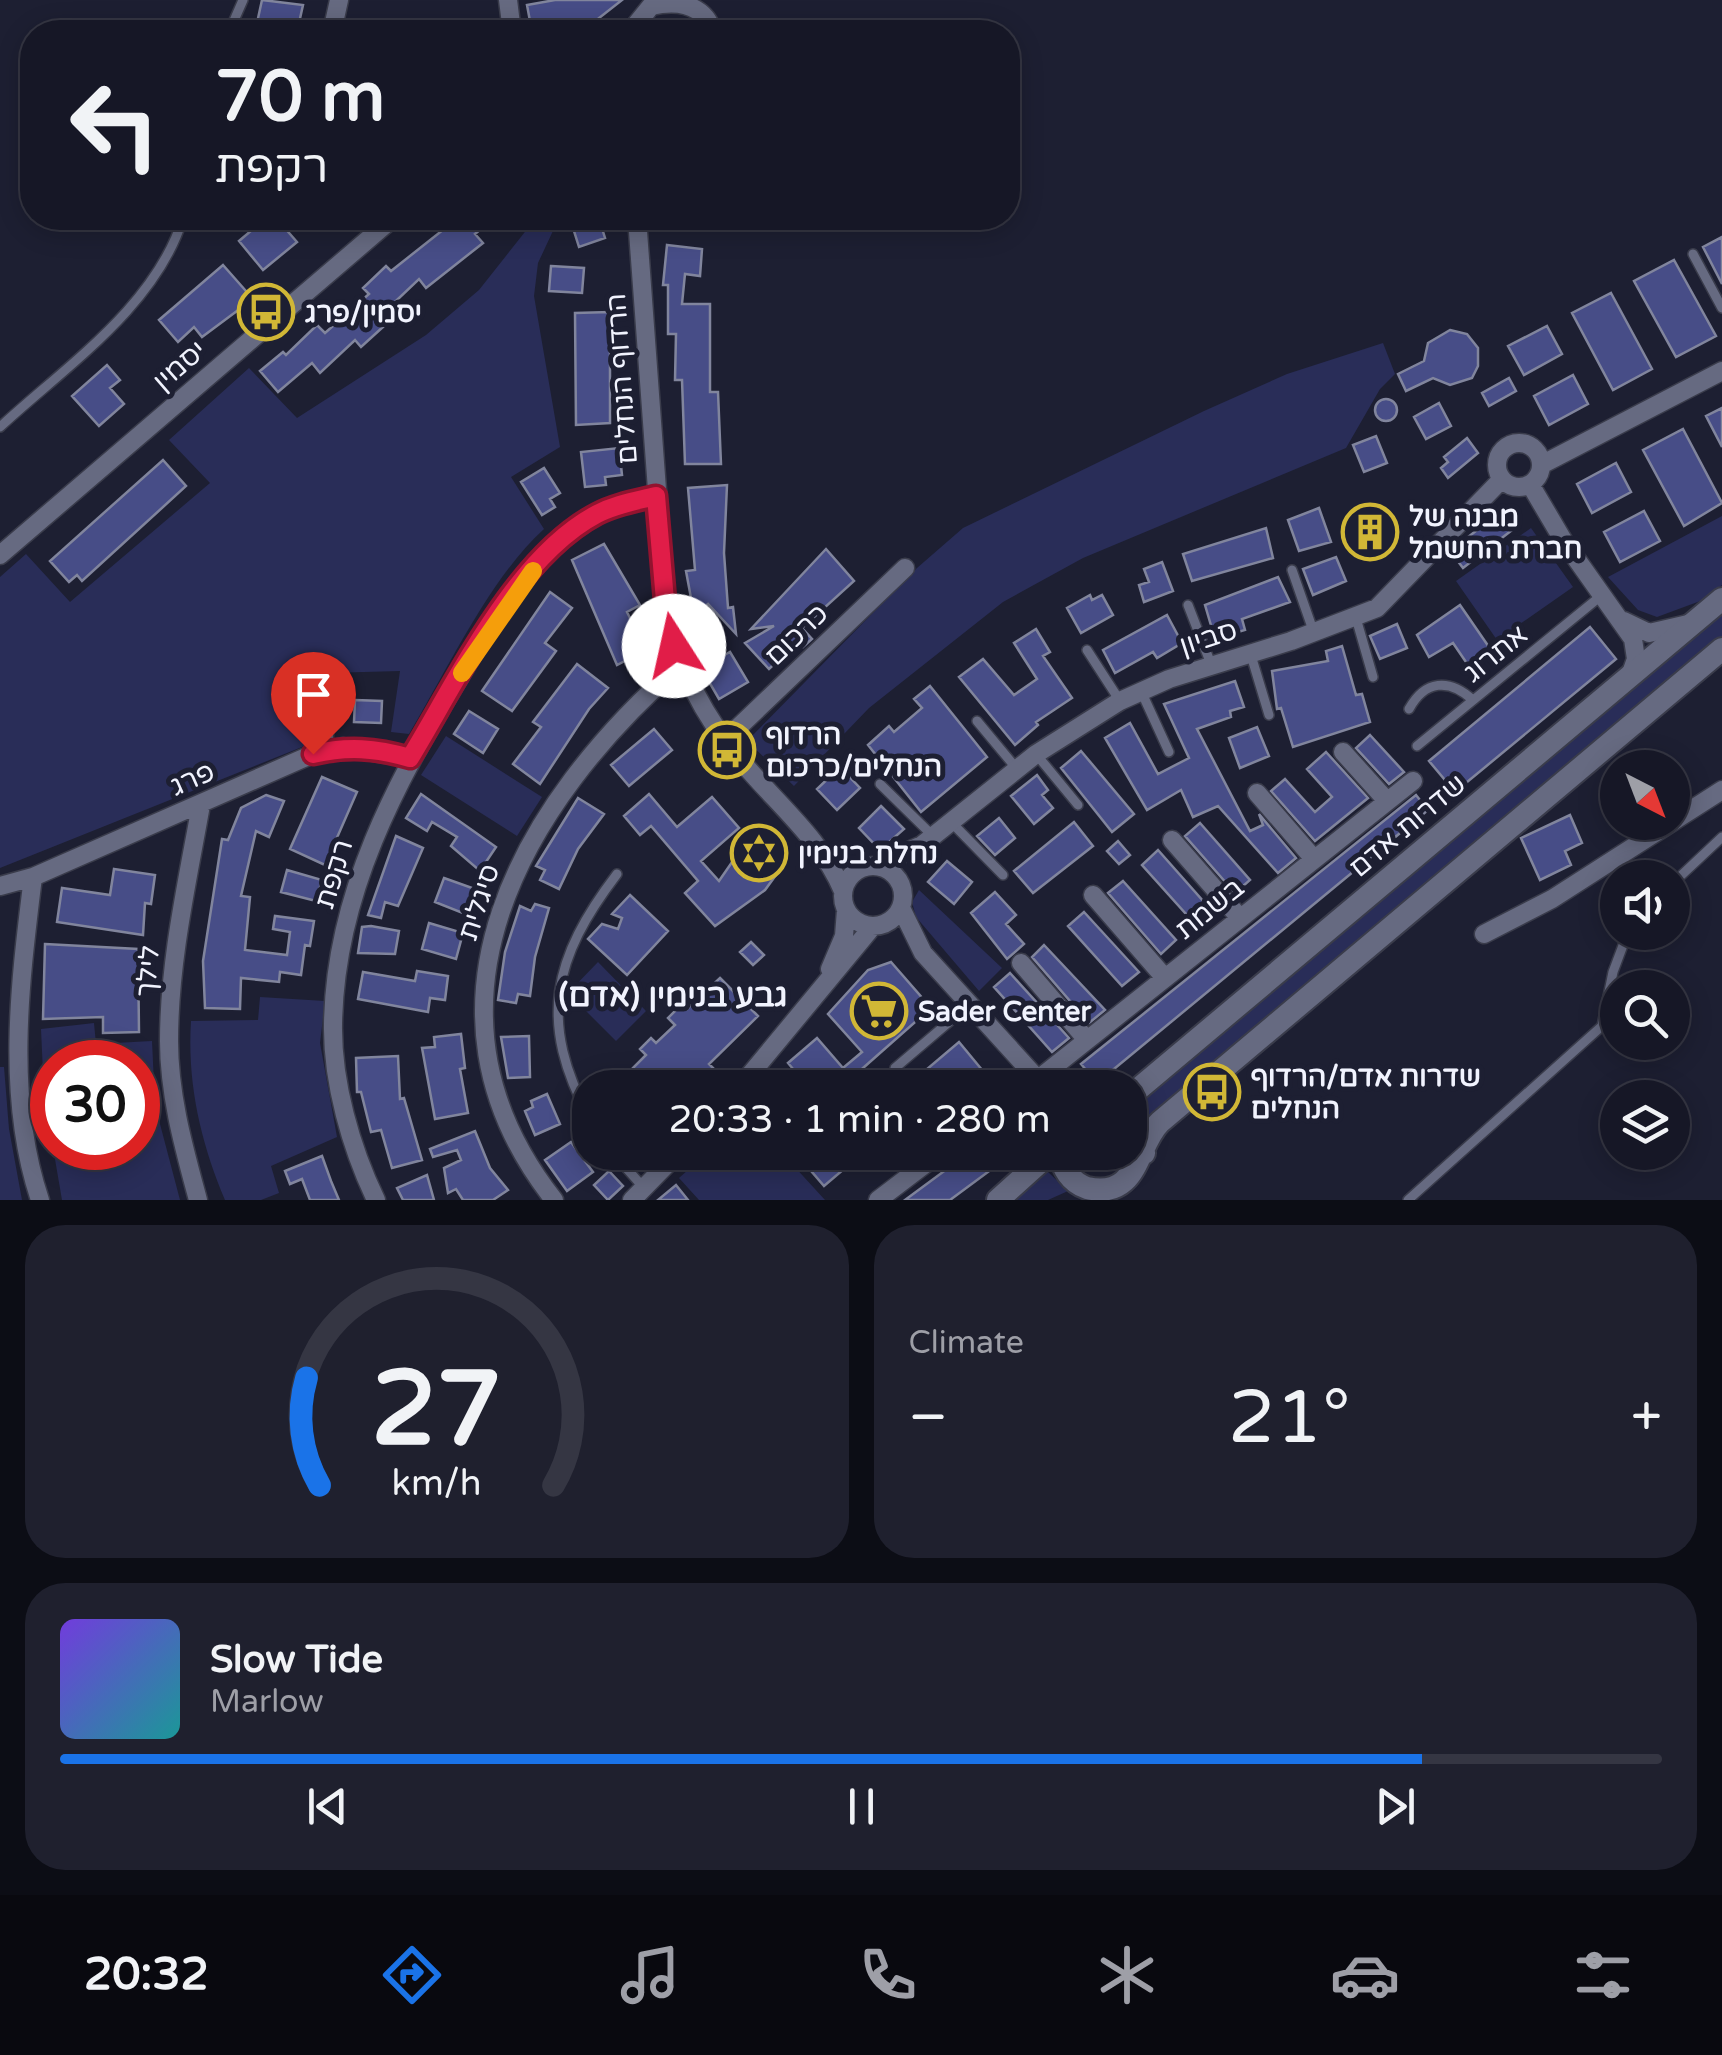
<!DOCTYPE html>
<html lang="en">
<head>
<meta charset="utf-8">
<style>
	body { margin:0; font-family:"Varela Round","Noto Sans Hebrew",sans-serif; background:#1f202e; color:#f1f3f6; height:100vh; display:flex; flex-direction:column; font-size:38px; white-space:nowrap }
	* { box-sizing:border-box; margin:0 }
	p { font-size:32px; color:#9e9fa7 }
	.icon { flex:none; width:55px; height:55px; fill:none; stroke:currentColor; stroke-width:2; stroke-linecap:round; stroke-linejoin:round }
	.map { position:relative; height:1200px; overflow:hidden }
	.panel { display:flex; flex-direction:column; gap:25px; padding:25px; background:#0c0d15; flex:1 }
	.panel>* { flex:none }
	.top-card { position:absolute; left:20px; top:20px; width:1000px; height:210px; border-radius:40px; box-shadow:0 5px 25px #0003,0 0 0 2px #353643; background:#161726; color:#f1f3f6; overflow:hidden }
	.needle { width:65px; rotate:138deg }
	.buttons { position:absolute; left:1600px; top:750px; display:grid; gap:20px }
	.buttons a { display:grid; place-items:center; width:90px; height:90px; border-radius:50%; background:#161726; box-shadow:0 5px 25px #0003,0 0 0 2px #353643; font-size:50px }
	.speed { position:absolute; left:30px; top:1040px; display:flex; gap:20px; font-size:50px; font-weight:700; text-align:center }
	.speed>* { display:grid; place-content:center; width:130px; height:130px; border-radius:50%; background:#161726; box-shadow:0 5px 25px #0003,0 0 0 2px #353643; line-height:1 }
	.speed .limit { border:15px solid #d22; background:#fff; color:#111 }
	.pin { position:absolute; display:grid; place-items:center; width:85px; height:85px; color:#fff; margin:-102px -42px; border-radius:50% 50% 50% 0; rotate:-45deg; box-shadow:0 0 10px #0007 }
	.pin .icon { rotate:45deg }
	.me { position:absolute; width:110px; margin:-55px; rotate:350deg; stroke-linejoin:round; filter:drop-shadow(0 0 8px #0008) }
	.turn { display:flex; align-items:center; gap:35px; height:210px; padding:0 30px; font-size:45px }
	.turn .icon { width:130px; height:130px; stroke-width:2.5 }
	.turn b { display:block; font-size:70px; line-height:85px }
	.big { font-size:75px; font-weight:600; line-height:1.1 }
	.panel .widget { flex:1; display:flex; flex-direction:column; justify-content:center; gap:15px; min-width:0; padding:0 35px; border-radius:40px; background:#1f202e }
	.panel .dial { align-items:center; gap:0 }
	.dial svg { height:260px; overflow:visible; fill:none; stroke:#353643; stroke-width:7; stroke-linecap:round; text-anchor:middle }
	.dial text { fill:#f1f3f6; stroke:none }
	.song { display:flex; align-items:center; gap:30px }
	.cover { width:120px; height:120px; border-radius:15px; background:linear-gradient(135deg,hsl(260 70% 55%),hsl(180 70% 35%)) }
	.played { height:10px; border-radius:5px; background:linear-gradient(90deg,#1a73e8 85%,#353643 85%) }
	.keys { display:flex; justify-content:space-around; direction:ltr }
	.heat { display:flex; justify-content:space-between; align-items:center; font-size:55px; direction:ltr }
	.panel .tiles { flex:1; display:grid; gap:25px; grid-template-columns:1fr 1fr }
	.widget:last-child { grid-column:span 2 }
	.trip { position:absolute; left:572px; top:1070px; width:575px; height:100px; border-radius:40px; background:#161726; box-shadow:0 5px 25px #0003,0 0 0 2px #353643; font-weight:600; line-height:100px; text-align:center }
	.dock { display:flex; height:160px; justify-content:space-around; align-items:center; background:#09090f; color:#9e9fa7 }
	.dock .icon { width:70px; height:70px }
	.dock .selected { color:#1a73e8 }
	.dock b { font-size:45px; color:#f1f3f6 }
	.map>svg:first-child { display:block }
</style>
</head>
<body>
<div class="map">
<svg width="1722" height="1200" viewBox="0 0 1722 1200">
	<rect width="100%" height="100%" fill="#1d1f32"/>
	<!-- green -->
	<path fill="#292d58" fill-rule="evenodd" d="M536,218H559L538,263L534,296L560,447L511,477L544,529C489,579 448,669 409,734L391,732L400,671L327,673L322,739L0,868V577L26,554L70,602L210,483L169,440L249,368L297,418L426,335L479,290Z
		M1383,343L1395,374L1380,389L1346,448L1083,558L1003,602L869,708L794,786L747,741L917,568L963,528L1204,411L1287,374Z
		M1722,516V585L1703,600L1657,617L1638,610L1608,577Z
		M1531,528L1573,587L1497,640L1456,581Z
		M1722,610V641L1150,1123L1133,1105Z
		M446,736L542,797L517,836L421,775Z
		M919,890L1002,968L979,991L916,917L912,902Z
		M598,962L646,1011L616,1041L568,993Z
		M260,997L325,1001L320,1043L337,1137L271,1166L279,1193L261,1200H225C201,1143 187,1084 191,1021L258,1020Z
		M94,1023L96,1044L152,1041L155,1105L180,1200H62L44,1095L41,1029ZM52,1062H138V1148H52Z
		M0,1067H4L9,1129L22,1200H0Z
		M707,1153H782L825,1200H699L679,1178Z
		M1047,1171L1068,1191L1048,1200H1011Z"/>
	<!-- building -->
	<path fill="#474d87" stroke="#81859d" stroke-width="2.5" d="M262,0L303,5L297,32H255Z
		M555,0H622L594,22L571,21L573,32H532L527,5Z
		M365,20L407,23V32H364Z
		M266,218H276L297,242L263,270L239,241Z
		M458,218H494L475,234L483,243L426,288L419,279L378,318L384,326L361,347L355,340L320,373L312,363L278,392L260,371L283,352L286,355L317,325L325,333L369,294L363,288L386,266L391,271Z
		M600,222L605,238L579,247L574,231Z
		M1722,237V284L1703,247Z
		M667,245L702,249L700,276L685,274L682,304H710V392H718L721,464H685L682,380H675L676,334H668V285H663Z
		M1674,260L1716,336L1676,357L1634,281Z
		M223,265L253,299L202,337L194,327L178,342L159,320Z
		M551,266L584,268L582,293L549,291Z
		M1611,293L1652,369L1613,390L1572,313Z
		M610,312V423L576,425L575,313Z
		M1547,326L1562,354L1524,375L1508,346Z
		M1450,330L1467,334L1478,348V366L1472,378L1450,385L1433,378L1406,391L1398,374L1424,361L1428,343Z
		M107,365L120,380L110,388L124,404L99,426L72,396Z
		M1573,375L1588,404L1549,425L1534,396Z
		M1509,378L1516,391L1489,406L1482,393Z
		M1375 410a11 11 0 1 1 22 0a11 11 0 1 1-22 0Z
		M1439,403L1451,426L1426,439L1414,417Z
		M1722,408V447L1706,416Z
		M1683,429L1722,503L1684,526L1643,450Z
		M1376,436L1387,463L1364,472L1353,445Z
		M1467,438L1478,453L1448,478L1441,468L1448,462L1444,457Z
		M619,448L622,475L605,477L606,485L585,487L581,452Z
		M163,460L186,486L82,581L77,575L69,582L50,561Z
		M1616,463L1631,492L1592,513L1577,484Z
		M544,468L560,493L550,499L555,507L542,515L521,482Z
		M727,485L724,553L728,608L733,607L736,634L708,604L704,607L720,634L698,636L686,571L695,570L688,488Z
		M1319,508L1331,542L1299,551L1288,520Z
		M1503,510L1516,527L1463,568L1450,551Z
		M1644,511L1660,541L1620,562L1604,532Z
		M1381,516L1388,538L1360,548L1352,526Z
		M1266,528L1273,558L1192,581L1183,554Z
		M604,544L640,605L627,612L646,650L617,665L572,560Z
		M826,549L854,581L802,628L812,639L803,647L798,642L769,669L745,643L774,626L751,629Z
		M1336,557L1346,581L1313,595L1303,569Z
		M1162,562L1173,591L1144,602L1139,585L1149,582L1144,569Z
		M1278,577L1290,602L1242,619L1245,630L1215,639L1205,605Z
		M550,592L572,608L545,643L556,651L512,711L482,691Z
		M1090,595L1092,600L1102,595L1113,615L1081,633L1067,608Z
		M1460,605L1491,650L1468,665L1453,643L1429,657L1417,635Z
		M1167,615L1182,643L1157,658L1153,652L1115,673L1103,650Z
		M1397,624L1407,648L1380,659L1370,636Z
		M1590,627L1616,659L1455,792L1429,761Z
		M1036,629L1050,652L1043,656L1072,698L1036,722L1038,725L1015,745L959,677L983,659L1014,695L1037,679L1014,643Z
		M1342,646L1356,695L1362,694L1370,722L1293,747L1281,708L1277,709L1272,671L1328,661L1326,651Z
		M730,652L748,682L719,699L701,668Z
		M577,664L608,688L589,709L540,784L513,764L541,727L533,722Z
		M1235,681L1244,707L1230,711L1231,717L1197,729L1250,831L1263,825L1259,814L1296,858L1278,873L1218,806L1193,817L1181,790L1147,810L1105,738L1130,723L1158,774L1189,758L1164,704Z
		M930,686L987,757L921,812L868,745L889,726L894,732L922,708L914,699Z
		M355,700L382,701L381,723L354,722Z
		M469,711L498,729L483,753L454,734Z
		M1257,727L1269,756L1240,768L1229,738Z
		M654,729L672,750L629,786L611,765Z
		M1370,735L1404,772L1389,784L1356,748Z
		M1081,751L1134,814L1112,832L1061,768Z
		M1326,752L1368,798L1315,841L1271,791L1285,779L1315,812L1332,797L1307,769Z
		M840,767L860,788L837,810L817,789Z
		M1037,775L1048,790L1042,795L1053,808L1034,824L1011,796Z
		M322,777L357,792L325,865L290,849Z
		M421,794L496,847L480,871L451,846L457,837L432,822L427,831L406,818Z
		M649,794L677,827L712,797L739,828L701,861L719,881L748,839L755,847L768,828L782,838L771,855L784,864L765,890L715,926L685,893L698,881L651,826L640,835L624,816Z
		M266,795L284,801L269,837L256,831L241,896L250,897L245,950L287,955L290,932L273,929L275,916L314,921L310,946L305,945L301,975L280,972L279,982L241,978L240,1009L205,1008L203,961L222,839L228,840L241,808Z
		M1416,795L1428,810L1097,1083L1081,1064Z
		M578,798L604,814L578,849L559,889L540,880L545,870L536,866Z
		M881,806L904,829L880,850L859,828Z
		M1570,815L1582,843L1565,851L1571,865L1540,880L1521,838Z
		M999,818L1015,838L995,855L977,836Z
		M1074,822L1093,846L1033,893L1014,871Z
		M1200,823L1250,880L1235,893L1185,836Z
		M396,836L423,848L398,906L385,902L381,918L368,915Z
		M1118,841L1130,855L1119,864L1107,851Z
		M1158,850L1211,910L1195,924L1142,865Z
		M947,861L972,882L954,904L928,882Z
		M114,869L155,875L151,904L145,903L143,935L57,922L62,888L110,895Z
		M287,870L322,880L316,901L281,892Z
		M444,878L475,889L465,914L435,902Z
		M1123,881L1176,940L1161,954L1108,893Z
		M995,892L1016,915L1006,924L1024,944L1007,959L971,913Z
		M630,895L668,931L627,975L588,939L602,924L618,929L622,918L612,914Z
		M535,904L549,908L535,957L530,996L518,994L516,1003L498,1000L505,952L520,906L531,911Z
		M1084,912L1139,972L1122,986L1068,926Z
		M429,923L463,933L456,959L422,949Z
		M371,926L399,931L395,954L358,953L362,927Z
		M751,942L764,955L753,965L740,952Z
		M45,944L138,949L139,1032L103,1033V1017L43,1019Z
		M1044,945L1105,1010L1089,1023L1032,957Z
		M891,962L931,1008L854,1076L864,1088H809L788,1063L817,1038L843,1068L862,1052L828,1014L868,970Z
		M417,971L448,976L445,1000L430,998L428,1012L358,999L363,972L415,981Z
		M1010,973L1069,1038L1052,1052L994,987Z
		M720,978L758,1016L709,1064L716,1071L705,1082L710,1088H613L646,1055L640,1049L651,1038L656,1043L675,1025L668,1018L682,1004L687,1009Z
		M461,1034L465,1068L460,1069L468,1113L435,1119L422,1048L435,1047L434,1037Z
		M529,1036L530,1077L508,1078L501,1037Z
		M959,1042L997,1088H901L926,1070Z
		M398,1056L400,1099L404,1098L422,1160L392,1168L381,1130L371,1132L361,1092H357L356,1058Z
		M547,1094L560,1124L535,1135L525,1111L533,1107L531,1101Z
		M475,1131L490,1168L508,1190L493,1200H463L456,1189L448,1193L444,1168L461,1160L457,1150L433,1157L430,1149Z
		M571,1142L593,1172L567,1191L545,1160Z
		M820,1152H864L824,1186L806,1165Z
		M970,1152H1015L950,1200H905Z
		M322,1156L331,1181L339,1200H310L302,1179L290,1184L285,1171Z
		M609,1171L623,1186L608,1200L594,1185Z
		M427,1175L434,1200H403L397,1188Z
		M676,1185L688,1200H658Z"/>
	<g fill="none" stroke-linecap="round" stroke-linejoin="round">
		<!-- service casing -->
		<g stroke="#3a3c4b" stroke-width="12">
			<path id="service" d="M229,32L243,0
				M1693,254L1722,308
				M0,427C66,366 156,306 183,218
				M1292,570L1314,633
				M1188,605L1211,664
				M1356,618L1373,677
				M1087,650L1120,701
				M1250,652L1269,715
				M1141,691L1169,752
				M1409,709C1425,680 1449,678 1473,700
				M977,721L1017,769
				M1417,746L1602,595
				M328,749L330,692
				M1036,754L1078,805
				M880,784L933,836
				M951,822L1003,875
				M1672,884L1722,837
				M895,1068L969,1005
				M590,1119C537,1021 553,958 617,874
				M612,1152L644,1188
				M1408,1200L1602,1026L1613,972L1628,932"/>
		</g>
		<!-- minor casing -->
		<g stroke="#3a3c4b" stroke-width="21">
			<path id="minor" d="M508,0L512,32
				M332,32L339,0
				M630,32L651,6C678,0 704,4 713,32
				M637,218L666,612C679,669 705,719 743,763C778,805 821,839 843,891
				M1497 465a22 22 0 1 1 44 0a22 22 0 1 1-44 0Z
				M1541,465L1722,371
				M1530,484L1563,540L1633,639L1636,659L1630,676
				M0,555L393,218
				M1624,621L1649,633L1688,624
				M725,740L905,568
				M1343,752L1387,801
				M1257,793L1314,859
				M1172,840L1240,918
				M877,865L922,845L1036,754L1120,701L1169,679L1291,641L1377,608L1502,479
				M843 896a30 30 0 1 1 60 0a30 30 0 1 1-60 0Z
				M33,877C20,982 5,1096 40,1200
				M0,886L33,877L313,754L343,747L410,758
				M1093,895L1165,978
				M901,908L923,953L1043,1085
				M1484,934L1552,899L1722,790
				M1021,963L1087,1040
				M830,969L844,936L846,910
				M739,1088L873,926
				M1027,1088L1413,781
				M198,1200C184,1148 169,1096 169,1041C169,962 187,883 201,805
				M376,1200C351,1148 332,1082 333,1024C335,894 396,782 462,673C496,616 534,553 592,517C611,505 634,501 657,496
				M554,1200C402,1007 522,803 681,664
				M632,1200L679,1152
				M878,1200L941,1152"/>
		</g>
		<!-- tertiary casing -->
		<g stroke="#3a3c4b" stroke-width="26">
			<path id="tertiary" d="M1130,1096L1722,599
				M1130,1116L1139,1127L1144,1153
				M1059,1152C1063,1169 1070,1182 1087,1188C1139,1200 1136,1145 1160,1122L1722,649
				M998,1200L1051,1152"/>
		</g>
		<!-- service -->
		<use href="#service" stroke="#666a81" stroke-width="9"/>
		<!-- minor -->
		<use href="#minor" stroke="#666a81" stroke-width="18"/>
		<!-- tertiary -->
		<use href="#tertiary" stroke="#666a81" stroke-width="22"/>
	</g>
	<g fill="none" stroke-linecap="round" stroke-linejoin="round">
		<!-- route casing -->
		<g stroke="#92132f" stroke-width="25">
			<path id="route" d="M313,754C348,746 375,748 410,758C457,681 515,557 597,514C616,504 636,501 656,496L666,612L674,646"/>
		</g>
		<!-- route -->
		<use href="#route" stroke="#e11d48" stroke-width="18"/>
		<!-- slow -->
		<path stroke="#f59e0b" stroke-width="18" d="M462,673L533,571"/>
	</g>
	<!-- icons -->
	<defs>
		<g id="bus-ring" transform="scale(2.875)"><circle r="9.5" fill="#1d1f32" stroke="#d1b736" stroke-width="1.5"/><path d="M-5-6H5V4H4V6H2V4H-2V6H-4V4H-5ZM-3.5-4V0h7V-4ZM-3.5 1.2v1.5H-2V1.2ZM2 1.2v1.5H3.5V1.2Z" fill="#d1b736"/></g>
		<g id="building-ring" transform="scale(2.875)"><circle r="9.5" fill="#1d1f32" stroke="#d1b736" stroke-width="1.5"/><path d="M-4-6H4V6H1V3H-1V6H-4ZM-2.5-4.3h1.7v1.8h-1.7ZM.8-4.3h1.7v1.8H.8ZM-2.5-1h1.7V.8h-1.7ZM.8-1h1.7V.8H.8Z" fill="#d1b736"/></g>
		<g id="synagogue-ring" transform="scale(2.875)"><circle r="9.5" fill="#1d1f32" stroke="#d1b736" stroke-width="1.5"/><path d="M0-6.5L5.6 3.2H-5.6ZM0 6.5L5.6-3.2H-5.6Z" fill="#d1b736"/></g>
		<g id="supermarket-ring" transform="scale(2.875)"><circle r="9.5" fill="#1d1f32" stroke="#d1b736" stroke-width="1.5"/><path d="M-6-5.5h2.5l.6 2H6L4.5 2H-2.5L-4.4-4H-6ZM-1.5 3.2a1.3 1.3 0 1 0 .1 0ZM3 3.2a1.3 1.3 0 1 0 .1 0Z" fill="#d1b736"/></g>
	</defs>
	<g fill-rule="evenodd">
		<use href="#bus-ring" x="266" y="312"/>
		<use href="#building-ring" x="1370" y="532"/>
		<use href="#bus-ring" x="727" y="750"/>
		<use href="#synagogue-ring" x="759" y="853"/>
		<use href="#supermarket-ring" x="879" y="1011"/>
		<use href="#bus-ring" x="1212" y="1092"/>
	</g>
	<g text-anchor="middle" stroke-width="10" stroke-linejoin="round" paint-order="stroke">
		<!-- poi labels -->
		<g font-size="28" font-weight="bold" fill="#f1f3fe" stroke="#1d1f32" text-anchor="start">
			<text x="305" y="322">יסמין/פרג</text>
			<text x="1409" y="526">מבנה של<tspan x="1409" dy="32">חברת החשמל</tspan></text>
			<text x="766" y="744">הרדוף<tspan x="766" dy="32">הנחלים/כרכום</tspan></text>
			<text x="798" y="863">נחלת בנימין</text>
			<text x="918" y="1021">Sader Center</text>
			<text x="1251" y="1086">שדרות אדם/הרדוף<tspan x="1251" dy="32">הנחלים</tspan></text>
		</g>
		<!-- street labels -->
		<g font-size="28" fill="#f1f3fe" stroke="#1d1f32">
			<text transform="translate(179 365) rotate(-41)" y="10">יסמין</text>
			<text transform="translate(621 379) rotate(-94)" y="10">הרדוף הנחלים</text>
			<text transform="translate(796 634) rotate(-44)" y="10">כרכום</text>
			<text transform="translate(1208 637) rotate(-18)" y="10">סביון</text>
			<text transform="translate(1495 653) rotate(-39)" y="10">אתרוג</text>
			<text transform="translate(192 778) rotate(-24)" y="10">פרג</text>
			<text transform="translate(1407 825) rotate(-40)" y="10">שדרות אדם</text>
			<text transform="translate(333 874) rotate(-73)" y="10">רקפת</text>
			<text transform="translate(478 902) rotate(-72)" y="10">סיגלית</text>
			<text transform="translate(1209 908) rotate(-39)" y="10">בשמת</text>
			<text transform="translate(147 971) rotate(-85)" y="10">לילך</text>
		</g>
		<!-- quarter labels -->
		<g font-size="32" font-weight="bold" fill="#f1f3fe" stroke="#1d1f32">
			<text x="673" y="1006">גבע בנימין (אדם)</text>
		</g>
	</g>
</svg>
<div class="buttons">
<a><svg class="needle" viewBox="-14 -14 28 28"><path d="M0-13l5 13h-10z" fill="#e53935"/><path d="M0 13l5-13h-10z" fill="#9e9fa7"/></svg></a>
<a><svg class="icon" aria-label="sound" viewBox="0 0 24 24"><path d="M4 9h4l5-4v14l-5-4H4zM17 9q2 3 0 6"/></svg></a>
<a><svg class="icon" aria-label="search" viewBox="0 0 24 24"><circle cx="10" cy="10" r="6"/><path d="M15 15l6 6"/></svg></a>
<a><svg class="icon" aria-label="layers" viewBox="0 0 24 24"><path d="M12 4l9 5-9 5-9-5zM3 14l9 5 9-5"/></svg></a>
</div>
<div class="speed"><div class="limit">30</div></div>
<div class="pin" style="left:313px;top:754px;background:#d93025"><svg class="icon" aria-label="arrive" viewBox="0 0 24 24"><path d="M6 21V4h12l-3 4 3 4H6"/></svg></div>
<svg class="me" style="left:674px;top:646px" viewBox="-20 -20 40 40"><circle r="19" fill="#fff"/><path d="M0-13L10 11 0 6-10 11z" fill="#e11d48"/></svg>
<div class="trip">20:33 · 1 min · 280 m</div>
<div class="top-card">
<div class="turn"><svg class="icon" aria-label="left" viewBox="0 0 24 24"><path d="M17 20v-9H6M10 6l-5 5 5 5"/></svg><div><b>70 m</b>רקפת</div></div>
</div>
</div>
<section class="panel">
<div class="tiles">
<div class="widget dial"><svg viewBox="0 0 100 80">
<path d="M14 69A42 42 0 1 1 86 69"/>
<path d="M14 69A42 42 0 0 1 10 36" stroke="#1a73e8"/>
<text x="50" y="56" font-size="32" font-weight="700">27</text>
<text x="50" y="72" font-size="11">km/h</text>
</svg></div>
<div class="widget"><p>Climate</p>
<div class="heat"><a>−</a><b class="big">21°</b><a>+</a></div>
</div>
<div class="widget">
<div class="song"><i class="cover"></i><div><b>Slow Tide</b><p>Marlow</p></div></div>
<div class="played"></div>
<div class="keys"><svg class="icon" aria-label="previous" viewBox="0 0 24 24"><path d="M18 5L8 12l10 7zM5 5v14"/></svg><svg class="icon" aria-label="pause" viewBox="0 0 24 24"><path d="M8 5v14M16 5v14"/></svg><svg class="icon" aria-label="next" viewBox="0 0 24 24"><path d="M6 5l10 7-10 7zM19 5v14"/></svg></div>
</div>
</div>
</section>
<nav class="dock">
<b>20:32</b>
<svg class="icon selected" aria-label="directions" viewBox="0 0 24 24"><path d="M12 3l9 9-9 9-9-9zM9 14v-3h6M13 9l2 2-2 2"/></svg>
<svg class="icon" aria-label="music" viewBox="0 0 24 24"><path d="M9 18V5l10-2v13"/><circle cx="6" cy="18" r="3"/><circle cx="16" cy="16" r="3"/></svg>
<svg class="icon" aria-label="phone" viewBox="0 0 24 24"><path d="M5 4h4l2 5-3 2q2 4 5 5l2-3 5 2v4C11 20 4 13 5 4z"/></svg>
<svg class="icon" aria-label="climate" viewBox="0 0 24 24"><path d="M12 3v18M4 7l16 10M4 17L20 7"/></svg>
<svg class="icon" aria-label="car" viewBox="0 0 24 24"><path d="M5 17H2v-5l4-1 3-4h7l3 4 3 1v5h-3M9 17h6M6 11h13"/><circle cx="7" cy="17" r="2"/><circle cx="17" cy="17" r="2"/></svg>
<svg class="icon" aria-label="filters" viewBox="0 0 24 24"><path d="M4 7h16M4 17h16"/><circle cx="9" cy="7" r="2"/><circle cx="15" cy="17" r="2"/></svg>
</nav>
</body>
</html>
